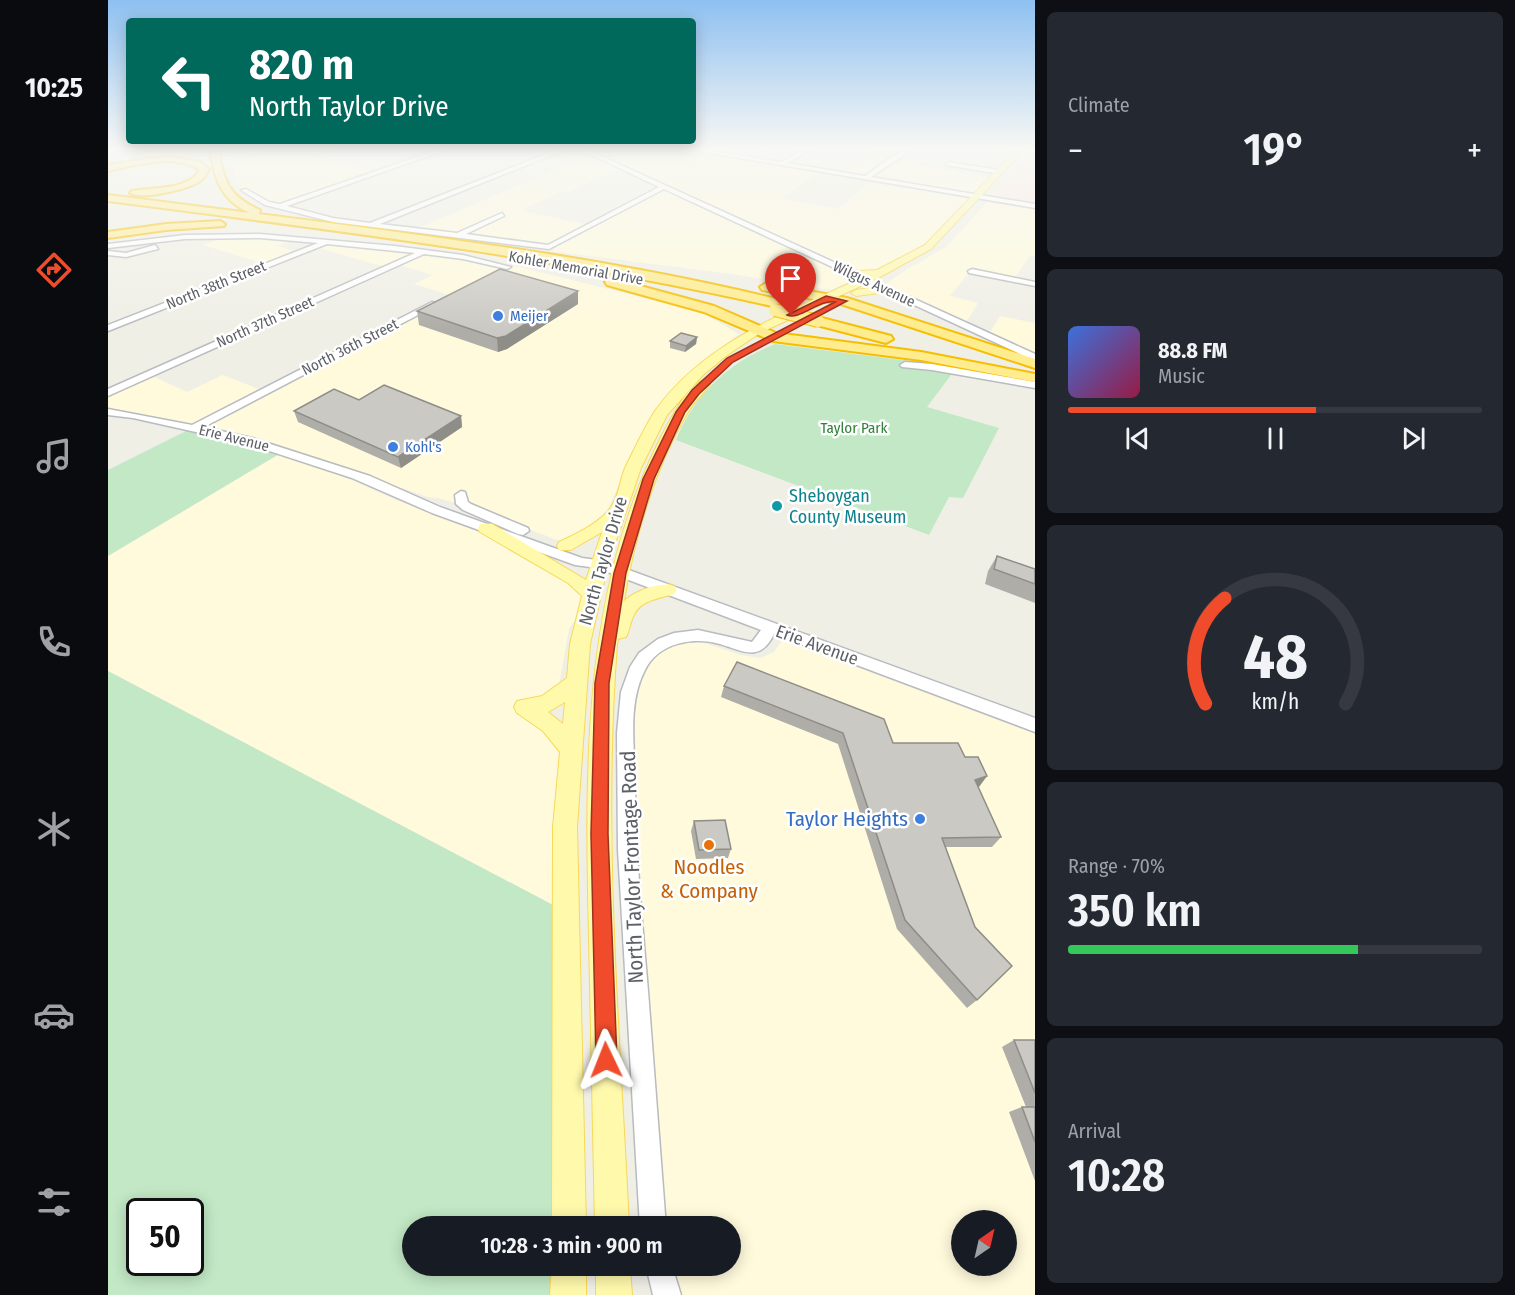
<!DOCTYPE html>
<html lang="en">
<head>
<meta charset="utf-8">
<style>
	body { margin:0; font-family:"Fira Sans Condensed",sans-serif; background:#242831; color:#f1f3f6; height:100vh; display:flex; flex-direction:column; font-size:22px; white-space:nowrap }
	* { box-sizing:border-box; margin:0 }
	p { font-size:20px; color:#9ea1a6 }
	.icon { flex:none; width:33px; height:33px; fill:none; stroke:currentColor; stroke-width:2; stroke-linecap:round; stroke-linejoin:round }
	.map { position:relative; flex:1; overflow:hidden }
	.panel { display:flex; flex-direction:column; gap:12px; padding:12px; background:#0d0f14; width:480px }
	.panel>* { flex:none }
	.top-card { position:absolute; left:18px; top:18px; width:570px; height:126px; border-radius:6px; box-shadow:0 3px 15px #0003; background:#00695c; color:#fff; overflow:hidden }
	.needle { width:39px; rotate:34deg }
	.buttons { position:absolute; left:843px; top:1210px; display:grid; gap:12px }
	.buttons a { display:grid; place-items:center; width:66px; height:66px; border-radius:50%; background:#171b24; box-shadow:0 3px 15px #0003; font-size:30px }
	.speed { position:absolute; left:18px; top:1198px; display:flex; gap:12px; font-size:30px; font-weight:700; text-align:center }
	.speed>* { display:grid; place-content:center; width:78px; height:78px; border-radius:50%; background:#171b24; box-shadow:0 3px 15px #0003; line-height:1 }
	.speed .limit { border:3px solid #111; border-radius:9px; background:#fff; color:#111 }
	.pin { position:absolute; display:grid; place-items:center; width:51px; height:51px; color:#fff; margin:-62px -26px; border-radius:50% 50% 50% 0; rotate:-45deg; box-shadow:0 0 6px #0007 }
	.pin .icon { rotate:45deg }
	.me { position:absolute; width:66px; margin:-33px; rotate:358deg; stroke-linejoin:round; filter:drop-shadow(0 0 4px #0008) }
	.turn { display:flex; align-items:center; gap:21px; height:126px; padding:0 24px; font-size:27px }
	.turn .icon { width:78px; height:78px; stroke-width:2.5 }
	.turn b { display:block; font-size:42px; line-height:51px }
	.big { font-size:45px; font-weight:600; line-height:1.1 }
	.panel .widget { flex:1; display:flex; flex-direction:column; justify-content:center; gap:9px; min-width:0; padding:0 21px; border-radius:9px; background:#242831 }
	.panel .dial { align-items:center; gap:0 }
	.dial svg { height:156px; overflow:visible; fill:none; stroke:#363941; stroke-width:7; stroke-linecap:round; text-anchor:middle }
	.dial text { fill:#f1f3f6; stroke:none }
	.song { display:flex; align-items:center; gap:18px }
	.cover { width:72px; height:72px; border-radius:9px; background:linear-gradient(135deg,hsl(220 70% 55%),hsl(340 70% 35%)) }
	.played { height:6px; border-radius:3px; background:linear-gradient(90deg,#f04c2c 60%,#363941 60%) }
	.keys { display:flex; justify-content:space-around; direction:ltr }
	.heat { display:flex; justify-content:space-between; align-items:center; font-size:33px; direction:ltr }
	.charge { height:9px; border-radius:4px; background:linear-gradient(90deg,#34c759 70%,#363941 0) }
	.trip { position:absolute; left:294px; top:1216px; width:339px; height:60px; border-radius:30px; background:#171b24; box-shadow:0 3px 15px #0003; font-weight:600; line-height:60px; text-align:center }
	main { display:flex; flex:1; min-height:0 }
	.dock { display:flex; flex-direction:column; width:108px; justify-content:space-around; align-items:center; background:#090b0e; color:#9ea1a6 }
	.dock .icon { width:42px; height:42px }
	.dock .current { color:#f04c2c }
	.dock b { font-size:27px; color:#f1f3f6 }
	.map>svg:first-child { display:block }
</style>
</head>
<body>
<main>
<nav class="dock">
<b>10:25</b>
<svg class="icon current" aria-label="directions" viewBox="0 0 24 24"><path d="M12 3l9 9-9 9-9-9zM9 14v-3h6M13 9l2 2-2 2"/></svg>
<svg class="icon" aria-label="music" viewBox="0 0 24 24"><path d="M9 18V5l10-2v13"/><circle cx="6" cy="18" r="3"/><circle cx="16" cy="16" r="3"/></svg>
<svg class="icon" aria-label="phone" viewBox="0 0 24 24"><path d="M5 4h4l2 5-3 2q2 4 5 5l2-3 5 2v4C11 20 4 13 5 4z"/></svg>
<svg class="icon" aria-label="climate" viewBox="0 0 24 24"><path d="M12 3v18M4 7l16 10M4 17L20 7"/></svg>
<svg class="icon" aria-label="car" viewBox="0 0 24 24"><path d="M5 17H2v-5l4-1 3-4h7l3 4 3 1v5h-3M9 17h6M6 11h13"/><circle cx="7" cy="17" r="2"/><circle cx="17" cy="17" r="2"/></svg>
<svg class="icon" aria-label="filters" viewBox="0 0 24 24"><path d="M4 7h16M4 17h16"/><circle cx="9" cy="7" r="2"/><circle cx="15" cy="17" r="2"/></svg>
</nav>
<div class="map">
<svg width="927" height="1295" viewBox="0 0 927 1295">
	<rect width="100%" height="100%" fill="#f0efe6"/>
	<!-- commercial -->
	<path fill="#fffadc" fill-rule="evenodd" d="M153,149H224L231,150L210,157L268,171L164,205L139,189L132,190L123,160L156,150Z
		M459,149H575L713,171L673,198L729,209L765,180L864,196L821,243L800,255L759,273L726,268L743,278L740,282L723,290L623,274L443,251L449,247L436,245L308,229L463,163L437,157ZM512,168L559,190L555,189L484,226L413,210L454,191L460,192Z
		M771,149L795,152L787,156L815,161L811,165L883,178L865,194L736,173Z
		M881,200L927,207V256L923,255L907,277L864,269L842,296L870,303L857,324L778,286L779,283L798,270L839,246Z
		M120,236L185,240L169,246L188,252L157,264L95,245Z
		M219,245L323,254L401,269L407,266L593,312L631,334L577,376L561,394L549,410L523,458L496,518L461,541L449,540L363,507L330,498L320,497L219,462L213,466L288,500L391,539L475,592L474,610L461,629L451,685L434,701L452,743L445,905L0,671V556L180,449L71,421L0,409V394L42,375L79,392L115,375L158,392L344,296L306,284L324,275L286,263L277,267L207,247Z
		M892,316L927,323V356L881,334Z
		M675,639L927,731V1295H570L562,1266H622V1227H556L526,851L524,721L533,675L543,660L558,649L576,643H596L633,655L652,658L666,652ZM854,1221H898V1266H854Z"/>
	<!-- medical -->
	<path fill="#fde7e3" d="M926,149L927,204L884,197Z"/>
	<!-- green -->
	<path fill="#c2e8c5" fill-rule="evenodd" d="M667,344L849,367L819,407L891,428L855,498L841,497L821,535L568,440C586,395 621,362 667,344Z
		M80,430L171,454L0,556V470Z
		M0,671L445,905V1227H304V1266H445V1295H0ZM32,1212H82V1263H32Z"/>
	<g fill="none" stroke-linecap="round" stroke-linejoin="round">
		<!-- minor casing -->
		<g stroke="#b8bbc0" stroke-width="3">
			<path id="minor" d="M332,149H340L179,206L225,218L262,223L451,149H459L272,224L349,233L394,213L396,216L358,234L440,245L551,187L471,149H478L927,354V361L556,189L441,249L225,222L157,205L133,190L138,189L161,202L172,204Z
				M579,149H592L673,162L696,149H703L679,163L757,176L783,157L799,149L801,152L763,177L927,204V208Z
				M840,162L892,170L895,172L892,174L838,165Z
				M152,234L287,246L355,255L403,267L399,269L355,259L316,254L0,396V389L307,253L219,244L0,331V325L210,243L152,238L77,239L0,248V244L77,235Z
				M47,245L50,249L18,257L0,255V251L18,253Z
				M864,269L927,282V286L861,273L860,271Z
				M324,302L331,304L96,427L144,438L262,476L332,507L474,558L496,561L927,718V732L666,634C652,663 635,651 612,644C585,636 550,643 537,670C520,702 526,743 527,778C527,849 534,920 540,991C546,1070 552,1148 558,1227H532L510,850L509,733L513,692L522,667L531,653L550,639L566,633L590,630L644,642L653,630L489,568L467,565L324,513L244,478L137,443L25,418L0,415V409L84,425Z
				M797,362L824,364L927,382V388L824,370L794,367L792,365Z
				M353,491L357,492L360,502L363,504L420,528L421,531L415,535L410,534L355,510L348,504L347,495Z
				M538,1266H564L573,1295H545Z"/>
		</g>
		<!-- major casing -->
		<g stroke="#f7d858" stroke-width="2">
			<path id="major" d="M909,149H917L823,249L772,277L652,333L618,356L595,375L559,415L533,468L500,564L482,644L469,827L478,1227H444L445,827L452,752L435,731L409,713L406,707L409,701L434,696L459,678L462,644L474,596L460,583L372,532L370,528L372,524H384L478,580L494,532L463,550H451L449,546L451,542C468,534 492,523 503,507C511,496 512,480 517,468C526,450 536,428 547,411C597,341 681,311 756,277L729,271V267L751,271L769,270L817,245ZM457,702L455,724L440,712Z
				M771,287L796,295L791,298L771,293L748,296L743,293L748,290Z
				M596,380L602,384C596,393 588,400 582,409C548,463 526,538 516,601C527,591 552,581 566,586L569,590L566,594C553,598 534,600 527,613C522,621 522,630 518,637L510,639L509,645C494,838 512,1034 521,1227H487C485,1130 483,1034 481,937C477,768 474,592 553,437C561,422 580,384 596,380Z
				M444,1266H478V1295H442Z
				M488,1266H522L524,1295H488Z"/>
		</g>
		<!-- highway casing -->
		<g stroke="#f6be00" stroke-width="4">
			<path id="highway" d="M102,149H110C116,181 120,196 152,210L151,214C329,237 508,259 681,302L683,305L677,309C454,258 227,230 0,201V195L142,213C113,201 106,178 102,149Z
				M65,157L92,162L101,169C98,175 95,180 89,183C76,190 33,200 22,193L24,191C44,187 80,191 92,170C67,153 27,165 0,171V165L36,159Z
				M112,221L117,224L116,226L58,230L0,238V232L58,224Z
				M503,278L606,306L668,333L813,352L927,374V382L813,360L665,341L596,312L499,285L497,282Z
				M658,283L739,298L927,359V368L733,304L654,290L652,287Z
				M710,317L783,336L785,339L778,343L705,324L703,321Z"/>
		</g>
		<!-- minor -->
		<use href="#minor" fill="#fff" fill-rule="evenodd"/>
		<!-- major -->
		<use href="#major" fill="#fff9ac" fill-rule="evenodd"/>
		<!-- highway -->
		<use href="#highway" fill="#ffec8e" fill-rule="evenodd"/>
		<!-- highway-bridge casing -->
		<g stroke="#f6be00" stroke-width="14" stroke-linecap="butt">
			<path id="highway-bridge" d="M667,310L710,321"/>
		</g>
		<!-- highway-bridge -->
		<use href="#highway-bridge" stroke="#ffec8e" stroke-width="12"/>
	</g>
	<!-- wall -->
	<path fill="#afada8" d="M470,304L399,349L390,352L311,325L309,311Z
		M589,337L588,344L577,352L562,348V341Z
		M251,400L353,416L354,427L293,468L190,422L186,411Z
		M889,556L927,569V603L877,584L880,571Z
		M616,686L785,743L857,757L879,776L870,787L893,837L884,847H838L869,1000L859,1008L789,929L730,744L613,697Z
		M586,821L623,849L620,858L588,859L583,831Z
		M906,1040H927V1181L901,1112L914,1107H918L894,1047Z"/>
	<!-- shaded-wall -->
	<path fill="#8e8d88" d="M470,291V304L399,349L390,352L389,338Z
		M589,337L588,344L577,352L578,346Z
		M353,416L354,427L293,468L290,457Z
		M879,776L871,787L858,791L867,780Z"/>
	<!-- building -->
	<path fill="#cbc9c3" stroke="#8e8d88" stroke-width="1.5" d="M392,269L470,291L398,336L389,338L309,311Z
		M573,333L589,337L578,346L562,341Z
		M276,385L353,416L290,457L186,411L226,389L251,400Z
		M889,556L927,569V584L886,569Z
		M629,662L776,719L785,743H850L857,757H870L879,776L867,780L893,837L834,838L867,927L904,966L869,1000L797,920L735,733L616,686Z
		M617,820L623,849L591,850L586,821Z
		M906,1040H927V1093Z
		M914,1107H927V1142Z"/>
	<!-- sky -->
	<linearGradient id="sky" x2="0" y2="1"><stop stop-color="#8ec0f1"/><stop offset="0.45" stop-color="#f8f8f4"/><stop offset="1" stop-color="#f8f8f4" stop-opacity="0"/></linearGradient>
	<rect width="927" height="330" fill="url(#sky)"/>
	<!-- route -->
	<path fill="#f04c2c" stroke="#9c311d" stroke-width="1.5" d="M718,296L739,301L625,362L591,394L577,412L546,479L518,573L501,683L500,834L509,1060L506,1067L498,1070L491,1067L488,1060L483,834L487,683L506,573L535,479L568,412L584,390L619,358L727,302C711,299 691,321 679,315Z"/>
	<!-- markers -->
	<g fill="#3f7fe0" stroke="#fff" stroke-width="2">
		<circle cx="390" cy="316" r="6"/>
		<circle cx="285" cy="447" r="6"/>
		<circle cx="812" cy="819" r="6"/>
	</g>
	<circle fill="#0f9aa8" stroke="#fff" stroke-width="2" cx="669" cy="506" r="6"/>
	<circle fill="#e8710a" stroke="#fff" stroke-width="2" cx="601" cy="845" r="6"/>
	<g text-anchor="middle" stroke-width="5" stroke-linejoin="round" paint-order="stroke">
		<!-- far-street labels -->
		<g font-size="15" fill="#5d6167" stroke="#fff">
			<text transform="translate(468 268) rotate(10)" y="5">Kohler Memorial Drive</text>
			<text transform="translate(766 284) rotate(25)" y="5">Wilgus Avenue</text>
			<text transform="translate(108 285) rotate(-22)" y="5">North 38th Street</text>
			<text transform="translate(157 322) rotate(-24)" y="5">North 37th Street</text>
			<text transform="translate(242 347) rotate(-27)" y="5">North 36th Street</text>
			<text transform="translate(126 438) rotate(14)" y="5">Erie Avenue</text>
		</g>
		<!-- far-shop labels -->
		<g font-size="15" fill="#366cbe" stroke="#fff" text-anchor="start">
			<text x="402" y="321">Meijer</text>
			<text x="297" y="452">Kohl's</text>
		</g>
		<!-- far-park labels -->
		<g font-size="15" fill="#30823b" stroke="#fff">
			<text x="746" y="433">Taylor Park</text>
		</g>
		<!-- culture labels -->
		<g font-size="18" fill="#0d838f" stroke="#fff" text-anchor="start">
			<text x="681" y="502">Sheboygan<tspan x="681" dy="21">County Museum</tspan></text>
		</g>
		<!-- street labels -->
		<g font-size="18" fill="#5d6167" stroke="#fff">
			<text transform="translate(495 561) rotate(-74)" y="6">North Taylor Drive</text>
			<text transform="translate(709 645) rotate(20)" y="6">Erie Avenue</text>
		</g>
		<!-- near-shop labels -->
		<g font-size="21" fill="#366cbe" stroke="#fff" text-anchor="end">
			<text x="800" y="826">Taylor Heights</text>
		</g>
		<!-- near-street labels -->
		<g font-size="21" fill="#5d6167" stroke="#fff">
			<text transform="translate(524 867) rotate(-92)" y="7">North Taylor Frontage Road</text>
		</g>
		<!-- near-food labels -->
		<g font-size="21" fill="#c56008" stroke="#fff">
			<text x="601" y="874">Noodles<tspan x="601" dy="24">&amp; Company</tspan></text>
		</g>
	</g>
</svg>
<div class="buttons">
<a><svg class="needle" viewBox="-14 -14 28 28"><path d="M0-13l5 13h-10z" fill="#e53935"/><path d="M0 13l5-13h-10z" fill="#9ea1a6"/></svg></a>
</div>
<div class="speed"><div class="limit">50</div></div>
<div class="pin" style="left:683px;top:315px;background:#d93025"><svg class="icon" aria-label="arrive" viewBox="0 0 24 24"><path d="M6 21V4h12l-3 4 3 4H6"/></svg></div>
<svg class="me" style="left:498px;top:1060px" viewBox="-20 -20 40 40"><path d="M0-17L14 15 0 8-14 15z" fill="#f04c2c" stroke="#fff" stroke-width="4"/></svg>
<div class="trip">10:28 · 3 min · 900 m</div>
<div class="top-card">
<div class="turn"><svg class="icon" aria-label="left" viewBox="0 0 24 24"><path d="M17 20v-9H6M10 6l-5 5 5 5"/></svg><div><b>820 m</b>North Taylor Drive</div></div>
</div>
</div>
<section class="panel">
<div class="widget"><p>Climate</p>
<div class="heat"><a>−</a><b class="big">19°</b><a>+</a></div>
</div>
<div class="widget">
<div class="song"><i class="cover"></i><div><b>88.8 FM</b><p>Music</p></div></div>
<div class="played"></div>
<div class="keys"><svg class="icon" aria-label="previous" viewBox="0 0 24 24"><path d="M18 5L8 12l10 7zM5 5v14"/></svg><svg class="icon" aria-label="pause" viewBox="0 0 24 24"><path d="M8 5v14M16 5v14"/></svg><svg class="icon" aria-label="next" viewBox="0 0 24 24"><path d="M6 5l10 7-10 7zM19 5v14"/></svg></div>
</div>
<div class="widget dial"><svg viewBox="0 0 100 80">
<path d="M14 69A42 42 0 1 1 86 69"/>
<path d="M14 69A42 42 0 0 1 24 15" stroke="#f04c2c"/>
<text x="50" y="56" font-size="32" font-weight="700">48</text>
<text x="50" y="72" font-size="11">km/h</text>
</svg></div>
<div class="widget"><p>Range · 70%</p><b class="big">350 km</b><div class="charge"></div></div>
<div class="widget"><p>Arrival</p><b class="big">10:28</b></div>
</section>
</main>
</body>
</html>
